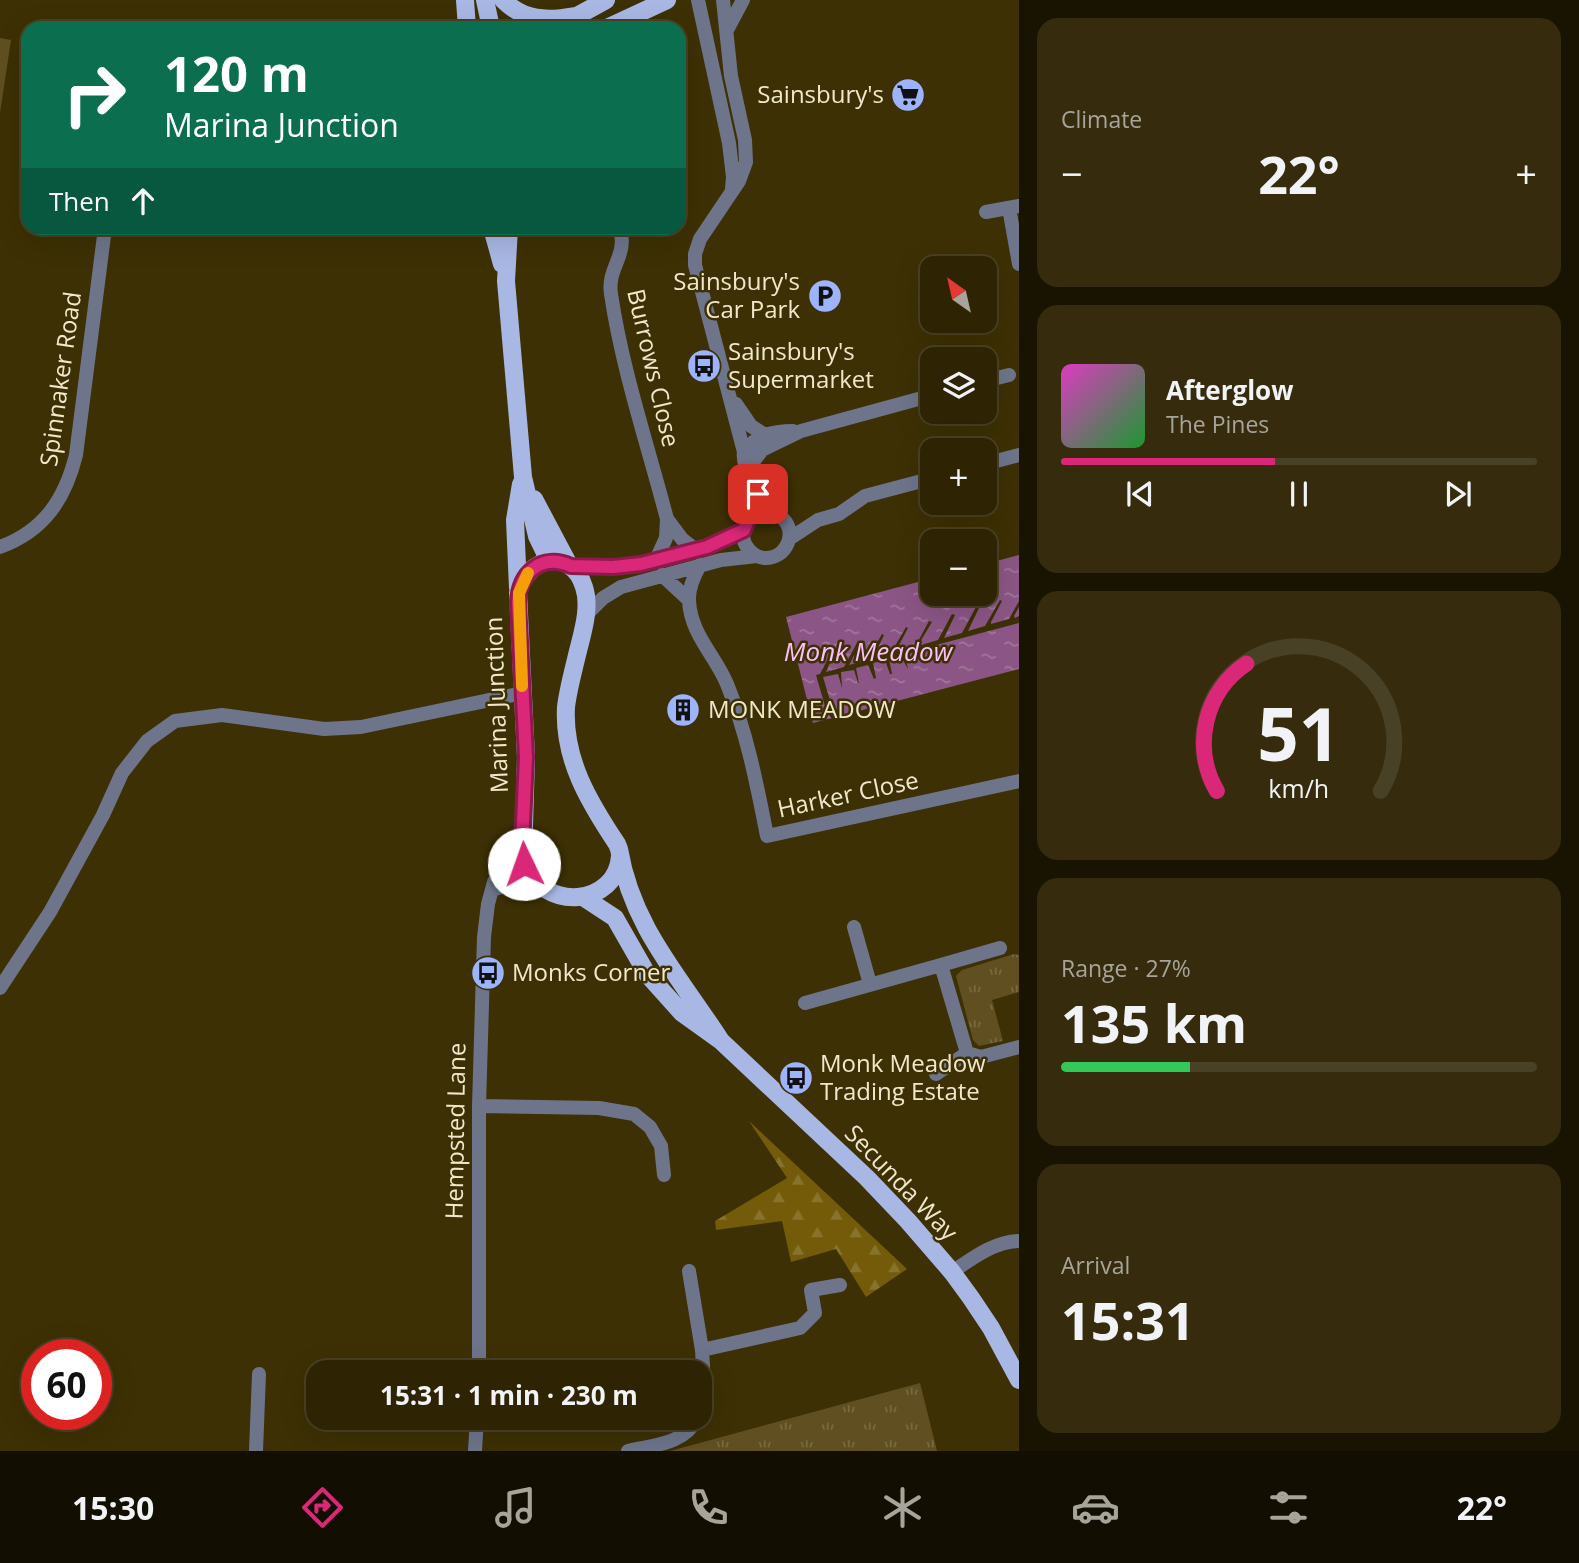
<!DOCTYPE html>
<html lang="en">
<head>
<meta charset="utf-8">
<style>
	body { margin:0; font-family:"Open Sans",sans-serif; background:#362c0d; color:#f1f3f6; height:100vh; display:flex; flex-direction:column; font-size:26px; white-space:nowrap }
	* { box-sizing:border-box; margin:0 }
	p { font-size:23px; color:#a7a49a }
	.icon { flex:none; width:38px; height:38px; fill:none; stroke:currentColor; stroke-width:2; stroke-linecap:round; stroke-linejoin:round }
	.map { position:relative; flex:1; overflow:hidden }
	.sheet { display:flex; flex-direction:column; gap:18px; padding:18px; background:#191402; width:560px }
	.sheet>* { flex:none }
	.top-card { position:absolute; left:21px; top:21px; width:665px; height:214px; border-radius:21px; box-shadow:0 7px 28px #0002,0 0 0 2px #494125; background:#0b6e4f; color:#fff; overflow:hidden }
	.needle { width:46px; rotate:326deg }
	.controls { position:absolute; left:920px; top:256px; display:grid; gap:14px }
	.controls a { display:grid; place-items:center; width:77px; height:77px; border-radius:14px; background:#2e2403; box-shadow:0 7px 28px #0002,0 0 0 2px #494125; font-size:35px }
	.speed { position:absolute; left:21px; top:1339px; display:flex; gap:14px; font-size:35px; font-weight:700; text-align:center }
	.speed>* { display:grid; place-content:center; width:91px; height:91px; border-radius:50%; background:#2e2403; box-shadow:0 7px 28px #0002,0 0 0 2px #494125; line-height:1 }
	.speed .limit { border:10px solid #d22; background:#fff; color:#111 }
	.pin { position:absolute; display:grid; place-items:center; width:60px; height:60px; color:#fff; margin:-30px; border-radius:14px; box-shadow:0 4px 10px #0006 }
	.me { position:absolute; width:77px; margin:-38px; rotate:357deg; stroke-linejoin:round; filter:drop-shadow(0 0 5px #0008) }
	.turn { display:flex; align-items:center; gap:24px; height:147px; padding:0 28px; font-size:32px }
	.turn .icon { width:91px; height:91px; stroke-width:2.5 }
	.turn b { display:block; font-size:49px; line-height:60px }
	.then { display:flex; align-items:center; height:66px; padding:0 28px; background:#0003; gap:14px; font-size:26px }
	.big { font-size:52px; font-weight:700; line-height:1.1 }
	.sheet .tile { flex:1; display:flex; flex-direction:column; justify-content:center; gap:10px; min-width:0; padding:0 24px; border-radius:21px; background:#362c0d }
	.sheet .dial { align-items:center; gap:0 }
	.dial svg { height:182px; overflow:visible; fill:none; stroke:#494125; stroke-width:7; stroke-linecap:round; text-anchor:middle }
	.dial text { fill:#f1f3f6; stroke:none }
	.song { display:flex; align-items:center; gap:21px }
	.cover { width:84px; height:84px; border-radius:10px; background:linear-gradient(135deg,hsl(310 70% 55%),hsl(130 70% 35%)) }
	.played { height:7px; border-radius:4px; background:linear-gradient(90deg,#db2777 45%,#494125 45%) }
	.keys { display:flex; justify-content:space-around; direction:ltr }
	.heat { display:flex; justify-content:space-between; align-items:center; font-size:38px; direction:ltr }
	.charge { height:10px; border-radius:5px; background:linear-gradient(90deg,#34c759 27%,#494125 0) }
	.trip { position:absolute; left:306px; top:1360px; width:406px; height:70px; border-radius:21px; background:#2e2403; box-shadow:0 7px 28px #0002,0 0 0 2px #494125; font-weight:700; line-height:70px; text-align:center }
	.tab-bar { display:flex; height:112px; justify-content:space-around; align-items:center; background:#120e01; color:#a7a49a }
	.tab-bar .icon { width:49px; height:49px }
	.tab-bar .selected { color:#db2777 }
	.tab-bar b { font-size:32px; color:#f1f3f6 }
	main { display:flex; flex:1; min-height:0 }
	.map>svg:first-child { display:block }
</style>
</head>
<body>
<main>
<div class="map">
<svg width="1019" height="1451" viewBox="0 0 1019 1451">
	<defs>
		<pattern id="grass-tufts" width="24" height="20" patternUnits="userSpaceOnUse" patternTransform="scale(1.75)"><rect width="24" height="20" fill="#605021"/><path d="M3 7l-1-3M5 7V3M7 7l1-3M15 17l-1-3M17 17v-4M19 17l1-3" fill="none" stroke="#776940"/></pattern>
		<pattern id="forest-firs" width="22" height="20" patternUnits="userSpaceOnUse" patternTransform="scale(1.75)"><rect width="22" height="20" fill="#735b09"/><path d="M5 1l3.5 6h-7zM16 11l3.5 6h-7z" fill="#87732c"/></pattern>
		<pattern id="water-ripples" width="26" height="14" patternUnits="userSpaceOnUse" patternTransform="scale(1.75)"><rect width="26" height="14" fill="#8b5685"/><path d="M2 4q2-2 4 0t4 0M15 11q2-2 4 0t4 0" fill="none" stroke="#a1769a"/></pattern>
	</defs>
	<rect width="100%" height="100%" fill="#3d3004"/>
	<!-- grass -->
	<path fill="url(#grass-tufts)" d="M1014,954L1019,955V992L992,1000L1003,1041L979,1046L973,1040L956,976L962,970Z
		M920,1383L937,1451H670Z"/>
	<!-- forest -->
	<path fill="url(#forest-firs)" d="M749,1121L907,1269L866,1297L836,1249L791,1262L782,1221L716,1230L715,1221L787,1178Z"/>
	<!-- park -->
	<path fill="#605021" d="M0,38L11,40L0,113Z"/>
	<!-- water -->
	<path fill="url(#water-ripples)" d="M1019,555V669L813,723L786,617L933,578V593H985V564Z"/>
	<!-- pier -->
	<path fill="#3d3004" d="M1000,600L1002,601L991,622V624L1009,619L1019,601V607L1014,616L1015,618L1019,616V623L936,645L939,660L932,646L920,650L924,664L917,651L905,655L908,669L900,655L889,659L892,674H890L885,660L873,663L876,678L874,679L868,665L856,668L859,683H858L854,670L841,672L842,688L838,674L823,677L835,717L831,718L825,706L816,675L820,674L834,647L836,649L826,672L844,667L858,641L861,642L849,665L867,660L882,634L884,635L873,658L891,653L906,627L908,628L897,649L898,652L915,647L929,621L932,622L920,642L921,645L938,640L952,614L955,615L944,638L962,633L976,607L979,608L968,631L985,626Z"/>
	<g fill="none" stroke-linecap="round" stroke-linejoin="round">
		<!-- minor -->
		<path stroke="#6e758b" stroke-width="14" d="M698,0L729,143L733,177L732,189
			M723,0L731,76L745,140L746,162L739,181L700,239L695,254V265L744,452C741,467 760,498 771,509C776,515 783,516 787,524C795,539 783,559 765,558C752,557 742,545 743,532C744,526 747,522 749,517C752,507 752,495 753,485
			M727,30L743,0
			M1009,208L1019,264
			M986,212L1019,206
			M620,228C628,257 607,267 611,294C622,369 648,446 667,519L666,538L656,560
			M985,381L1009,375
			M736,404L751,426L765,435
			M744,452C756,435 773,431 793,431
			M985,464L1019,455
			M750,473L753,462L762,450L801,431L933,395
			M667,519L682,539L696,550
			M789,539L818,520L839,514L865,496L933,478
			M0,547C44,531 65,499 76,455L105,228
			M700,565C694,576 688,589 689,601C691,635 715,655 727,684C747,733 757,785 767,836L1019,781
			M571,566C591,566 611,568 631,566C668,562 711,547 744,530
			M662,575L689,600
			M585,616L603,598L621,587L721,560L757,556
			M492,890L510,884L534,882
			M854,927L870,984
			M941,965L1000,948
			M0,988L50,912L103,815L122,773L147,741L175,721L222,715L324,729L361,727L523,693
			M805,1003L941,965L967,1053
			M936,1074L967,1053L981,1057L1019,1047
			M479,1106L599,1108L634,1114L650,1127L661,1146L664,1175
			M689,1271L702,1350
			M952,1272C973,1258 993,1242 1019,1241
			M479,1372V1106L484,937L488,904L494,882L522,836
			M700,1411L705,1400L702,1350L800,1328L815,1313L811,1290L840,1285
			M256,1451L259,1374
			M475,1451L477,1418
			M628,1451C654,1445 685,1444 697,1418"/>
		<!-- primary -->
		<path stroke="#a9b7e4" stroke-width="18" d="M465,0L467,28
			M485,0L491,28
			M503,0C524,21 547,21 575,16
			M566,22L606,0
			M607,28L667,0
			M492,228L502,264
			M509,228L506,281L523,477L537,536L549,561
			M534,499L569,565
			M518,588L515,520L521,484
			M620,856C617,905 543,915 523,860L526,757L518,593C527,556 572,547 584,587C591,608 582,634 577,655C573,672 568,690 566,707C563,759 589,802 617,844L619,849C632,927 680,977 721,1041
			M583,897L615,918L647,974L682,1013L721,1041L867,1178L908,1221L952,1272L971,1298L991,1328L1019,1380"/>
	</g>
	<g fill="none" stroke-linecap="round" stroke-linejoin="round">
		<!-- route casing -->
		<g stroke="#8e194d" stroke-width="18">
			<path id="route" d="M524,864L522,846L526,757L518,603C519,572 542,553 571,566L613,567L641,564L707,547L744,530L748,520L753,485L758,494"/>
		</g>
		<!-- route -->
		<use href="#route" stroke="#db2777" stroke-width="12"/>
		<!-- slow -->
		<path stroke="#f59e0b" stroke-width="12" d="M522,686L519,593L528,573"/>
	</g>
	<!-- icons -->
	<defs>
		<g id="supermarket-disc" transform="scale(1.75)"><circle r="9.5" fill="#9db4fd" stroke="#3d3004"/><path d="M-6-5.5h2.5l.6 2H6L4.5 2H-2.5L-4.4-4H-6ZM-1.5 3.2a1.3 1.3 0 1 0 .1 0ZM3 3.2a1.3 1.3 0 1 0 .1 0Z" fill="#111"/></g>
		<g id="parking-disc" transform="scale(1.75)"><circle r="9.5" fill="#9db4fd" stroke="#3d3004"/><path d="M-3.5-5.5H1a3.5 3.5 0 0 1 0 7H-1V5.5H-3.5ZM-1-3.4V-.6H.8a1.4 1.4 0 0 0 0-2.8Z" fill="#111"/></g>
		<g id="bus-disc" transform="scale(1.75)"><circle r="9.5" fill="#9db4fd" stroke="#3d3004"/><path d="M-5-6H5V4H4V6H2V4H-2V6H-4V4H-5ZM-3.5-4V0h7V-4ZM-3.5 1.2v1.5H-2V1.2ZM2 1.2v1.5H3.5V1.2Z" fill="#111"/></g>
		<g id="building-disc" transform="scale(1.75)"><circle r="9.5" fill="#9db4fd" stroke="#3d3004"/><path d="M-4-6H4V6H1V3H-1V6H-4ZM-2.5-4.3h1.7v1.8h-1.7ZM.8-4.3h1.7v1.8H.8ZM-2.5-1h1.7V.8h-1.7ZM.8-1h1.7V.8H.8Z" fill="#111"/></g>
	</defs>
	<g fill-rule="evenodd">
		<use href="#supermarket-disc" x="908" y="95"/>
		<use href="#parking-disc" x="825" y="296"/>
		<use href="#bus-disc" x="704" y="366"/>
		<use href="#building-disc" x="683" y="710"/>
		<use href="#bus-disc" x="488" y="973"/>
		<use href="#bus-disc" x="796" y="1078"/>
	</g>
	<g text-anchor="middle" stroke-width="5" stroke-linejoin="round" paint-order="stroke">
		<!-- poi labels -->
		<g font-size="24" fill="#f1e8cc" stroke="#3d3004" text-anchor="start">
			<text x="884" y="103" text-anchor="end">Sainsbury's</text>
			<text x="800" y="290" text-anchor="end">Sainsbury's<tspan x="800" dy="28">Car Park</tspan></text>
			<text x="728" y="360">Sainsbury's<tspan x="728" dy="28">Supermarket</tspan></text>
			<text x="708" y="718">MONK MEADOW</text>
			<text x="512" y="981">Monks Corner</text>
			<text x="820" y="1072">Monk Meadow<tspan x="820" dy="28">Trading Estate</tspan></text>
		</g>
		<!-- street labels -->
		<g font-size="24" fill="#f1e8cc" stroke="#3d3004">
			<text transform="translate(653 368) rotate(77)" y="8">Burrows Close</text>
			<text transform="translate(61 379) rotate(-82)" y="8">Spinnaker Road</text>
			<text transform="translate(497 705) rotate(-92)" y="8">Marina Junction</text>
			<text transform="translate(848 795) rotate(-12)" y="8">Harker Close</text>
			<text transform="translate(456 1131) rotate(-89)" y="8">Hempsted Lane</text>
			<text transform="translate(901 1183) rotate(46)" y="8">Secunda Way</text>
		</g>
		<!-- water labels -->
		<g font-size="26" font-style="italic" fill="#febff6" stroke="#3d3004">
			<text x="868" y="661">Monk Meadow</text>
		</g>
	</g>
</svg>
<div class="controls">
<a><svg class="needle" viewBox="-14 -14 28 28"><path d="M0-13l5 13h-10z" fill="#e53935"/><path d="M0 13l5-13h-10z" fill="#a7a49a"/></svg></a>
<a><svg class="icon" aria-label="layers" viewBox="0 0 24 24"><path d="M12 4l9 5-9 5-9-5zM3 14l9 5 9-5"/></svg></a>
<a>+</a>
<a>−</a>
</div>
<div class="speed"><div class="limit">60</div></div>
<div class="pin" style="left:758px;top:494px;background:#d93025"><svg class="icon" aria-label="arrive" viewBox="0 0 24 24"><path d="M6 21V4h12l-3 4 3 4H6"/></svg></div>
<svg class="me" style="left:524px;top:864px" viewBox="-20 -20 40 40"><circle r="19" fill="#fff"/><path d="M0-13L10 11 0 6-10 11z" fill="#db2777"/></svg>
<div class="trip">15:31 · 1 min · 230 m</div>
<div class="top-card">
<div class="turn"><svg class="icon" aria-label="right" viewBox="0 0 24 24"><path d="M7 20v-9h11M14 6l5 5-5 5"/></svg><div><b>120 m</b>Marina Junction</div></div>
<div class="then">Then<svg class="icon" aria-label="ahead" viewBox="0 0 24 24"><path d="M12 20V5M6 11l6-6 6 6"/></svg></div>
</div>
</div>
<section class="sheet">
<div class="tile"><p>Climate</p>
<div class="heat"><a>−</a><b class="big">22°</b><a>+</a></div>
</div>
<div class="tile">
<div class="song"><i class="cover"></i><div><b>Afterglow</b><p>The Pines</p></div></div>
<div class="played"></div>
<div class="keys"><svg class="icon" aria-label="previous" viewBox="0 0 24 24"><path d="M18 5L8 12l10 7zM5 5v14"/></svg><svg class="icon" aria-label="pause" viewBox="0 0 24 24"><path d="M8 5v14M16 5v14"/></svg><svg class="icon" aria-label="next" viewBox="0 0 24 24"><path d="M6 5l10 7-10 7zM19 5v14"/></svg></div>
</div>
<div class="tile dial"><svg viewBox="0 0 100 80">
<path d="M14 69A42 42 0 1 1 86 69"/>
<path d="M14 69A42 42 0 0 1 27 13" stroke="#db2777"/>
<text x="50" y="56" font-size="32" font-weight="700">51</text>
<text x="50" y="72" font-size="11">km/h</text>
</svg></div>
<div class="tile"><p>Range · 27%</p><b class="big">135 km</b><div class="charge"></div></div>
<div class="tile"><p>Arrival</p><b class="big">15:31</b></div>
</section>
</main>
<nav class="tab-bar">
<b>15:30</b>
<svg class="icon selected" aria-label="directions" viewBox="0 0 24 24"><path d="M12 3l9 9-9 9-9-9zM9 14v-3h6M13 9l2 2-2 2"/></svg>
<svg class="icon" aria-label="music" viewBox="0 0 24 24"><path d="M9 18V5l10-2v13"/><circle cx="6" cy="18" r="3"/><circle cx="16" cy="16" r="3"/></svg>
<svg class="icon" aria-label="phone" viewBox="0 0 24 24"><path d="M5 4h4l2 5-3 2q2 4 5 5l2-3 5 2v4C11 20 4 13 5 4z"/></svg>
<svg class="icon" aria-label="climate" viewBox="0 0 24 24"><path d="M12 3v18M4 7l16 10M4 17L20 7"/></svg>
<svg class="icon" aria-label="car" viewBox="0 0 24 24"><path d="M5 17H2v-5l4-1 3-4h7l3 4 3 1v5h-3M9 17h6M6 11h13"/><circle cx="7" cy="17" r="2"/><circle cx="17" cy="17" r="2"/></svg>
<svg class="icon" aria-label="filters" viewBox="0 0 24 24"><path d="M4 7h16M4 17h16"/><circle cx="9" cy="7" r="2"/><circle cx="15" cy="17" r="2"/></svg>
<b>22°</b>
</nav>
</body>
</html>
